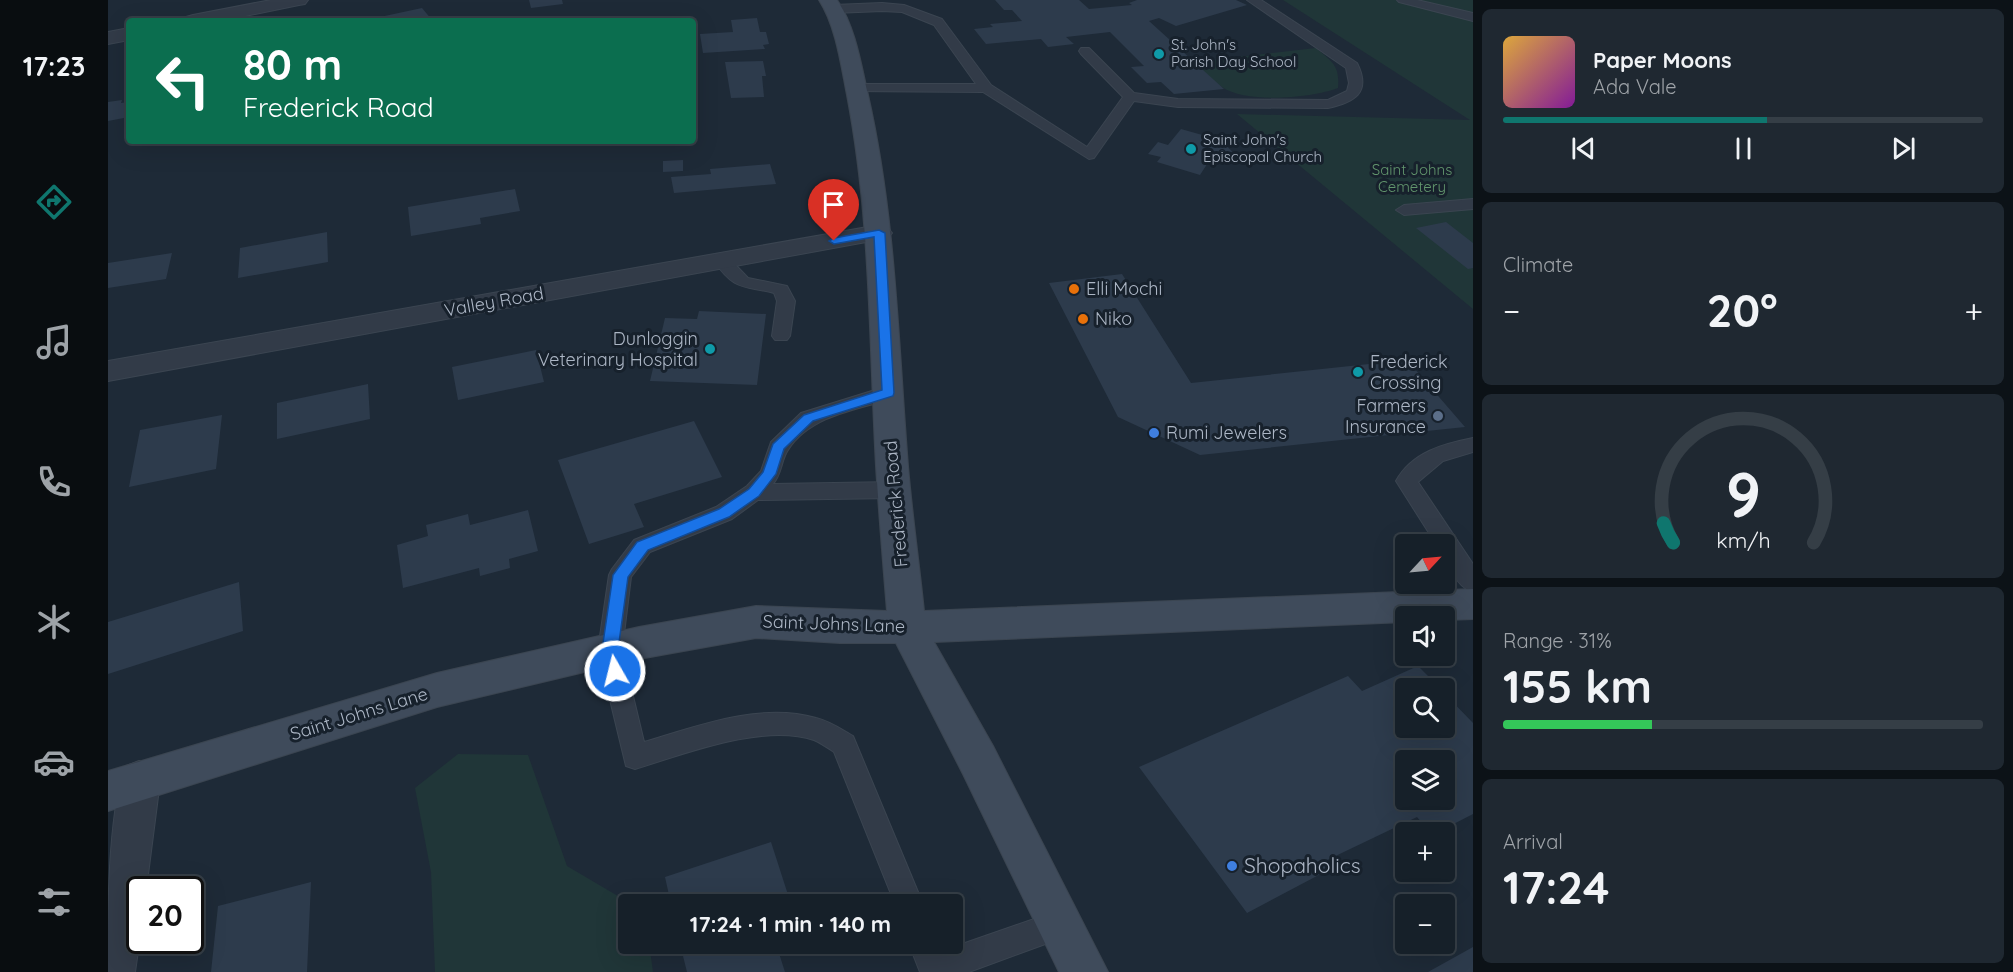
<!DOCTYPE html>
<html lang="en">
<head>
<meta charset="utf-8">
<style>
	body { margin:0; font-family:Quicksand,sans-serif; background:#1f2831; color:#f1f3f6; height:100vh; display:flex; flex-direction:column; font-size:22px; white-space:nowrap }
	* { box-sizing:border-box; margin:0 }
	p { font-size:20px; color:#9ea3a8 }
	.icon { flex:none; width:33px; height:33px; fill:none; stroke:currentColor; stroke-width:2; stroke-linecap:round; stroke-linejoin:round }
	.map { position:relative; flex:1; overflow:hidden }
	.panel { display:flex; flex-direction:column; gap:9px; padding:9px; background:#0c1217; width:540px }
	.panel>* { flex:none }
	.hud { position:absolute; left:18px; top:18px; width:570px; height:126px; border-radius:6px; box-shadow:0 6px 24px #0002,0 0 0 2px #353e46; background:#0b6e4f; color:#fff; overflow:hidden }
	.needle { width:39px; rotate:64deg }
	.controls { position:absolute; left:1287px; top:534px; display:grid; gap:12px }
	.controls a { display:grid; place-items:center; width:60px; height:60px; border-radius:6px; background:#162029; box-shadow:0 6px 24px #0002,0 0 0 2px #353e46; font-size:30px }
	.speed { position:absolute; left:18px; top:876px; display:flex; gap:12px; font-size:30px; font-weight:700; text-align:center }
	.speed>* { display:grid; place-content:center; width:78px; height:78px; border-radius:50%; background:#162029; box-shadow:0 6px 24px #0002,0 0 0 2px #353e46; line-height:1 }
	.speed .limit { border:3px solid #111; border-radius:9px; background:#fff; color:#111 }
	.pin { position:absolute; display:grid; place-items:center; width:51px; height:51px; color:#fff; margin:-62px -26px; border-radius:50% 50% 50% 0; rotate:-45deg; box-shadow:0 0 6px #0007 }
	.pin .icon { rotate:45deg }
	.me { position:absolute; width:66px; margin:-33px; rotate:352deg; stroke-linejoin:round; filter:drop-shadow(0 0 4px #0008) }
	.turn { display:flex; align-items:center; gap:21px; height:126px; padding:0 18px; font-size:27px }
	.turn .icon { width:78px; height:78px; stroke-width:2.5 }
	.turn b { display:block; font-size:42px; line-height:51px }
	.big { font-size:45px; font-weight:700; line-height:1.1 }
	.panel .tile { flex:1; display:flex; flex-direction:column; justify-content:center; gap:9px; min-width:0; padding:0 21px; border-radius:9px; background:#1f2831 }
	.panel .dial { align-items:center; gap:0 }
	.dial svg { height:156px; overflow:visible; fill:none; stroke:#353e46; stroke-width:7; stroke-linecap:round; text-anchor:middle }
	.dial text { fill:#f1f3f6; stroke:none }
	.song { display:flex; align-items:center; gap:18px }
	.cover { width:72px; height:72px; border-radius:9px; background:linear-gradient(135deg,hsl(40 70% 55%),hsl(290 70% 35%)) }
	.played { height:6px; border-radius:3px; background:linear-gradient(90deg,#0f766e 55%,#353e46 55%) }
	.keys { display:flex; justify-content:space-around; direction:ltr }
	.heat { display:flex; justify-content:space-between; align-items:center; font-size:33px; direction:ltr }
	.charge { height:9px; border-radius:4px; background:linear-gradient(90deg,#34c759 31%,#353e46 0) }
	.trip { position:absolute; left:510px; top:894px; width:345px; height:60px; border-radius:6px; background:#162029; box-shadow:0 6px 24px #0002,0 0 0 2px #353e46; font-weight:700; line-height:60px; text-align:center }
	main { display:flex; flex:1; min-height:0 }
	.dock { display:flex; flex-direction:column; width:108px; justify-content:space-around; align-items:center; background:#090d10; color:#9ea3a8 }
	.dock .icon { width:42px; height:42px }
	.dock .on { color:#0f766e }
	.dock b { font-size:27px; color:#f1f3f6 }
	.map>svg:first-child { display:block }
</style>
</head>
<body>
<main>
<nav class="dock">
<b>17:23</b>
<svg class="icon on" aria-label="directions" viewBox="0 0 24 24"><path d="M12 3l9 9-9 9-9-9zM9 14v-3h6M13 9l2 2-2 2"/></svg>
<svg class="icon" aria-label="music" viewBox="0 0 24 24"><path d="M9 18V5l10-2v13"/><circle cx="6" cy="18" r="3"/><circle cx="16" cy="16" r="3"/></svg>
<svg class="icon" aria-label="phone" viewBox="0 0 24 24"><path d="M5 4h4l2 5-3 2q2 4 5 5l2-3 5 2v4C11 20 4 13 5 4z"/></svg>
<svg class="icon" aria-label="climate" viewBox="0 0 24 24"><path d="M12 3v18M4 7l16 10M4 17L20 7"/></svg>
<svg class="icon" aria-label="car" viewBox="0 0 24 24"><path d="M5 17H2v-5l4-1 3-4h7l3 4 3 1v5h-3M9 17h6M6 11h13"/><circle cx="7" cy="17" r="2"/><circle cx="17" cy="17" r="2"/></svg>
<svg class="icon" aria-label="filters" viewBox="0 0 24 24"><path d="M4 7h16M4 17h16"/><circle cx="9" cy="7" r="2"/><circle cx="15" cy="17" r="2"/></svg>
</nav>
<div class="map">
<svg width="1365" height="972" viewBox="0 0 1365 972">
	<rect width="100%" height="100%" fill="#1e2a37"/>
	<!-- green -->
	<path fill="#203638" d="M1175,0H1365V309L1129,114L1362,120Z
		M1208,48C1224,62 1232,65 1230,88C1204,98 1138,104 1114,87C1104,80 1095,70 1086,62Z
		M350,754L420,755L459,866L515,899L520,910V944H538L542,950L545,972H327L323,872L307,788Z"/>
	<!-- building -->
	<path fill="#2d3b4c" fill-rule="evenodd" d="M421,0H454L455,4L423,8Z
		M887,0H971L981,9L1024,5L1021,3L1029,0H1128L1139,5L1068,26L1051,18L1041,21L1116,89L1066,94L1053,82L1039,83L1023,67L1036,66L1002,32L958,37L966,44L940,47L933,39L878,44L866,29L885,27L882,24L914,21L904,10H896Z
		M314,8L324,20L258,21V20Z
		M649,18L652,32H658L661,44L655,45L657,49L595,53L592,34L625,32L623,20Z
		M655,61L658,76H654L656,97L623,98L617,62Z
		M14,100L13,103L21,102V117L0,121V102Z
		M1073,129L1112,140L1128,155L1103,158L1092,175L1049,162L1053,157L1040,154L1050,142L1060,145Z
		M575,160V171L555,172V161Z
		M662,164L668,184L566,193L563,177L603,174L602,169Z
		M407,189L412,211L372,218L373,224L303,236L300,207Z
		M1338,222L1365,243V268L1360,269L1308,228Z
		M219,232L220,262L130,278L132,248Z
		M64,253L58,279L0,288V263Z
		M1014,274L1083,383L1299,360L1357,427L1092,455L1010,417L941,283Z
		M591,311L658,314L649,385L542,381L557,318L589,319Z
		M428,350L436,382L350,400L344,367Z
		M260,384L262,419L169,439V403Z
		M114,415L108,469L21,487L32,430Z
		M586,421L614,477L526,504L536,527L481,544L450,460Z
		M420,510L430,551L401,559L402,568L372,576L371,568L295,588L289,545L320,536L318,525L360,514L362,525Z
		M131,582L135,631L0,674V622Z
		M1310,666L1332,688H1298V728H1336V693L1365,723V814L1330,832H1322L1309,817L1217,861L1224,868L1139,913L1031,767L1240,676L1254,691ZM1298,760H1336V800H1298Z
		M663,842L683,904H563L557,877Z
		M203,882L199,972H103L110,906Z
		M572,944H668L677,972H579Z
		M1365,947V972H1320Z"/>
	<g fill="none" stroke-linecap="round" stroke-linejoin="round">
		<!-- lane casing -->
		<g stroke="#3b4551" stroke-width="2">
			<path id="lane" d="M1139,0H1153L1249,63C1264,93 1246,102 1220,108L1070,107L1026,101L986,158L981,159L875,92L743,91L741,88L743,85L748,84H868L826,25L794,12L774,11L726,13L720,9L726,5L774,3L796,5L834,19L883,85L979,147L1015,97L973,54L971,51L973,48H981L1026,93L1070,99L1220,100L1239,91L1241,83L1238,68Z
				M1289,0H1309L1365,13V21L1291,2Z
				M1365,199V209L1296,215L1288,210L1296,205Z
				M614,256L620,257L640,278L679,286L687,301L682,336L679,340H667L664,336L669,301L666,293C634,285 627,291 606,261Z
				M780,386L787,388L790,393L787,398C751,409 702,415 680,450C673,460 674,474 665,484L787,482L794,484L798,490L794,496L787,498L650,500L624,519L542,552L523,577L514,650L536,742C590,726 652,702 708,718C721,721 733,729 745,736L815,904H787L726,752C720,748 713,743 706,740C654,723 577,754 527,769L518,766L490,650L501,575L504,569L526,540L608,507L639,486L653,471L663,442L693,413Z
				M1365,438V452L1335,461L1310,482L1365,564V592C1348,587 1336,561 1336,544H1328L1288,481C1304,452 1335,444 1365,438Z
				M952,910L962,915L967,925L962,935L861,972H812L801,944H831L834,951Z"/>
		</g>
		<!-- street casing -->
		<g stroke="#3b4551" stroke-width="2">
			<path id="street" d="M163,0H200L197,4L191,5L113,21H76L78,17L85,15Z
				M21,28V40L0,44V32Z
				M771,225L780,228L784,233L780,238L0,381V361Z
				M31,761L46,767L52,781L38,890H32V937L27,972H0C0,910 0,823 16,767Z"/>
		</g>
		<!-- secondary casing -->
		<g stroke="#3b4551" stroke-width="2">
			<path id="secondary" d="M711,0H729C747,26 753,64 760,95C788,219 790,340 800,466C804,514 811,562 816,611L1365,589V619L1336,620V616H1298V622L826,642L885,746L1000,972H951L855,774L788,643H732L648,638L531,659L329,707L0,811V771L329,673L531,627L648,606L779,611C775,563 771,515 768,466C761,341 763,220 739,95C733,65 728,26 711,0Z"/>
		</g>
		<!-- lane -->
		<use href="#lane" fill="#323b48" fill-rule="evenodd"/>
		<!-- street -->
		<use href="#street" fill="#323b48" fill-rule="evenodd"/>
		<!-- secondary -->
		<use href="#secondary" fill="#3f4b5b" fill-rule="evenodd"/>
	</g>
	<!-- route -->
	<path fill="#1a73e8" stroke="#114b97" stroke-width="1.5" d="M771,230L777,233L786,393L785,396L705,421L676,449L668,474L651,496L621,517L540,550L520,577L510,650L515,671L513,676L507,678L501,676L494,650L505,575L529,542L611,509L641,489L655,472L665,444L696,415L774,390L766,237L726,244L721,241L726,238Z"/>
	<!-- markers -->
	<g fill="#0f9aa8" stroke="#17212c" stroke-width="2">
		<circle cx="1051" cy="54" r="6"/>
		<circle cx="1083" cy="149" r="6"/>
		<circle cx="602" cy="349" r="6"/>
		<circle cx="1250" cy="372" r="6"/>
	</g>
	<g fill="#e8710a" stroke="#17212c" stroke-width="2">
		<circle cx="966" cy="289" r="6"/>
		<circle cx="975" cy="319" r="6"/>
	</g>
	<circle fill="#5c6f8a" stroke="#17212c" stroke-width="2" cx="1330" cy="416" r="6"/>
	<g fill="#3f7fe0" stroke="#17212c" stroke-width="2">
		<circle cx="1046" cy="433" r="6"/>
		<circle cx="1124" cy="866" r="6"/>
	</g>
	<g text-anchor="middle" stroke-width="6" stroke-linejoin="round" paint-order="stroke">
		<!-- far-poi labels -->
		<g font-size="15" fill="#acb6c5" stroke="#17212c" text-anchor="start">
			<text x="1063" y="50">St. John's<tspan x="1063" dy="17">Parish Day School</tspan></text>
			<text x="1095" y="145">Saint John's<tspan x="1095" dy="17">Episcopal Church</tspan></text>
		</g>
		<!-- far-park labels -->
		<g font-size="15" fill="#62966d" stroke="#17212c">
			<text x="1304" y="175">Saint Johns<tspan x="1304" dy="17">Cemetery</tspan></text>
		</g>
		<!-- poi labels -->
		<g font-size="18" fill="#acb6c5" stroke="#17212c" text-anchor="start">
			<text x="978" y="295">Elli Mochi</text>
			<text x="987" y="325">Niko</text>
			<text x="590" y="345" text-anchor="end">Dunloggin<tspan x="590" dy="21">Veterinary Hospital</tspan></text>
			<text x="1262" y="368">Frederick<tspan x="1262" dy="21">Crossing</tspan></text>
			<text x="1318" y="412" text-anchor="end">Farmers<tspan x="1318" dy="21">Insurance</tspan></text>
			<text x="1058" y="439">Rumi Jewelers</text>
		</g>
		<!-- street labels -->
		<g font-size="18" fill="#acb6c5" stroke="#17212c">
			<text transform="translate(386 302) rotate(-10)" y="6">Valley Road</text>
			<text transform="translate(788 504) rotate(-95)" y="6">Frederick Road</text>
			<text transform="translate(726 624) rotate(2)" y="6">Saint Johns Lane</text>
			<text transform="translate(251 714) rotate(-17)" y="6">Saint Johns Lane</text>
		</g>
		<!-- near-poi labels -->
		<g font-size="21" fill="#acb6c5" stroke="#17212c" text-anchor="start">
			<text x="1136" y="873">Shopaholics</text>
		</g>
	</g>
</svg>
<div class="controls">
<a><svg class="needle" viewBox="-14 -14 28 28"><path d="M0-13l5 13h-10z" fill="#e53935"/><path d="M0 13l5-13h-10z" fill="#9ea3a8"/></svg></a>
<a><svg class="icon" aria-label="sound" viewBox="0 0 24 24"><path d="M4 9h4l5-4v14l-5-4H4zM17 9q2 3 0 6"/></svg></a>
<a><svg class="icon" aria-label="search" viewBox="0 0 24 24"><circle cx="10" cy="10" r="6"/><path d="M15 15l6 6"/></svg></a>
<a><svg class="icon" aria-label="layers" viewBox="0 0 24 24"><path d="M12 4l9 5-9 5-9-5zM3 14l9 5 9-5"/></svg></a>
<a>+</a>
<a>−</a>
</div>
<div class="speed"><div class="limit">20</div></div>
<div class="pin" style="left:726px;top:241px;background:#d93025"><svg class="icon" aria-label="arrive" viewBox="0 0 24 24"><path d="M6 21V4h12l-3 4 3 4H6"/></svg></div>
<svg class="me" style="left:507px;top:671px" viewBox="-20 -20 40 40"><circle r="17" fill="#1a73e8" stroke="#fff" stroke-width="3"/><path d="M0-11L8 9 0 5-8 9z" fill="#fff"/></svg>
<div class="trip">17:24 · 1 min · 140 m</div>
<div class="hud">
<div class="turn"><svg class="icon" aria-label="left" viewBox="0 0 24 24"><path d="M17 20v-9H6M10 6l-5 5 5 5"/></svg><div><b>80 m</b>Frederick Road</div></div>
</div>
</div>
<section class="panel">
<div class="tile">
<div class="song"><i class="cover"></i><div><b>Paper Moons</b><p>Ada Vale</p></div></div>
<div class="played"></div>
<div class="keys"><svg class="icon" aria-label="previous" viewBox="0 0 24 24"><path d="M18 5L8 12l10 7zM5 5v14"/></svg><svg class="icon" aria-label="pause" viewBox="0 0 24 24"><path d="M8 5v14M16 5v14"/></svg><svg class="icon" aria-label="next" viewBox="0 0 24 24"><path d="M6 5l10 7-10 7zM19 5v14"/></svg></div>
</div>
<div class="tile"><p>Climate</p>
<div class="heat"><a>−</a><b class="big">20°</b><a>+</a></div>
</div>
<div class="tile dial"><svg viewBox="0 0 100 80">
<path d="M14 69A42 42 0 1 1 86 69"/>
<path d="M14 69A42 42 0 0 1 9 59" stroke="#0f766e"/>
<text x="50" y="56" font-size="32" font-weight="700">9</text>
<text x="50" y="72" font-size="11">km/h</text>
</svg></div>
<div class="tile"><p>Range · 31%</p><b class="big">155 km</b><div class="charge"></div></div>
<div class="tile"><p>Arrival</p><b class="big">17:24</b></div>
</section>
</main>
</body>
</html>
